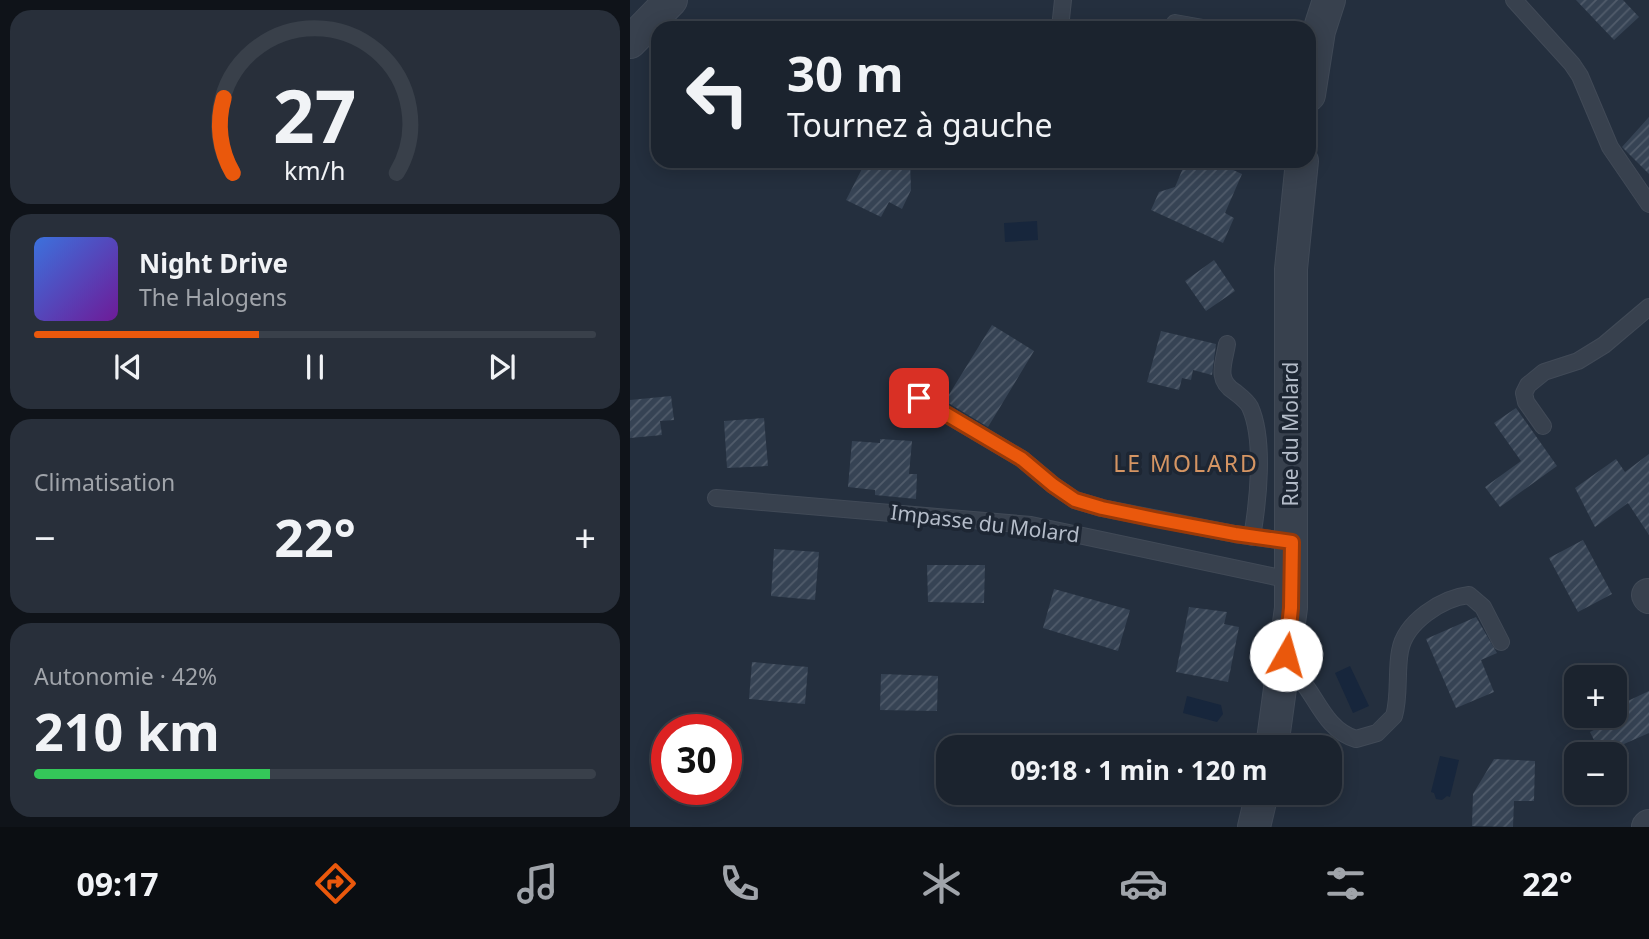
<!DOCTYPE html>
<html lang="fr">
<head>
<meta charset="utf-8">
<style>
	body { margin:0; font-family:"Noto Sans",sans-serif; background:#282f3a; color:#f1f3f6; height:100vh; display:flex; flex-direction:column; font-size:26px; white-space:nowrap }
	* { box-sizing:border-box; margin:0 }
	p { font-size:23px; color:#a0a4aa }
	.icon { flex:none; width:38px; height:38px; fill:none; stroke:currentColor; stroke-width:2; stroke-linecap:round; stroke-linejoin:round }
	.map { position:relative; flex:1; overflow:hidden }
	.panel { display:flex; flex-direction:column; gap:10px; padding:10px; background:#0f1319; width:630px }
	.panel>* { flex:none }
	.guide { position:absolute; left:21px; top:21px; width:665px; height:147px; border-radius:21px; box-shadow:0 4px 18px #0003,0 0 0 2px #39404a; background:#1b232e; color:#f1f3f6; overflow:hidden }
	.fabs { position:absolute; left:934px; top:665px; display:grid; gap:14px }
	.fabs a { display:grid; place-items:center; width:63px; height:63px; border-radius:14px; background:#1b232e; box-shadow:0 4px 18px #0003,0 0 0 2px #39404a; font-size:35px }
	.speed { position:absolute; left:21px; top:714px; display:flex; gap:14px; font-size:35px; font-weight:700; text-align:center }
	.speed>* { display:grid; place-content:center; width:91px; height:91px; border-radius:50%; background:#1b232e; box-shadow:0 4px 18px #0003,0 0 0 2px #39404a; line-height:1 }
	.speed .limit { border:10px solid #d22; background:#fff; color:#111 }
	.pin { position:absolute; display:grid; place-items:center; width:60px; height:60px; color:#fff; margin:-30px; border-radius:14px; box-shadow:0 4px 10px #0006 }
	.me { position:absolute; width:77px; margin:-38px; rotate:7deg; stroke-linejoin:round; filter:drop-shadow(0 0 5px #0008) }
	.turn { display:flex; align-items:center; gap:24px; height:147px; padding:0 21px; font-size:32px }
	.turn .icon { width:91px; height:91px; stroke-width:2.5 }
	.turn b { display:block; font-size:49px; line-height:60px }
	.big { font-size:52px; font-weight:700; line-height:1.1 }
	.panel .widget { flex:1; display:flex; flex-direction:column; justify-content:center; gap:10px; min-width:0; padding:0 24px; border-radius:21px; background:#282f3a }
	.panel .dial { align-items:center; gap:0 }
	.dial svg { height:182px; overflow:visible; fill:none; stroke:#39404a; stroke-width:7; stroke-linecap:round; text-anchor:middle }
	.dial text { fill:#f1f3f6; stroke:none }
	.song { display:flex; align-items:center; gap:21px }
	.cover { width:84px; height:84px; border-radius:10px; background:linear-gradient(135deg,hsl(220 70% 55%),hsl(280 70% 35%)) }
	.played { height:7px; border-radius:4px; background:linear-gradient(90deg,#ea580c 40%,#39404a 40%) }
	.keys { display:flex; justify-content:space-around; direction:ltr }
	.heat { display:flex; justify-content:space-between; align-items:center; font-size:38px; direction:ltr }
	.charge { height:10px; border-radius:5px; background:linear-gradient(90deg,#34c759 42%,#39404a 0) }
	.trip { position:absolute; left:306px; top:735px; width:406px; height:70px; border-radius:21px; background:#1b232e; box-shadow:0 4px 18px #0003,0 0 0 2px #39404a; font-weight:700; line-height:70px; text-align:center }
	.tabs { display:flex; height:112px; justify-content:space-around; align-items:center; background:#0b0e12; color:#a0a4aa }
	.tabs .icon { width:49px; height:49px }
	.tabs .current { color:#ea580c }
	.tabs b { font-size:32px; color:#f1f3f6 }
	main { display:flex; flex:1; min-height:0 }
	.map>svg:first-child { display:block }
</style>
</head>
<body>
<main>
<section class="panel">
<div class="widget dial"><svg viewBox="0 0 100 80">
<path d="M14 69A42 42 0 1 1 86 69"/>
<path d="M14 69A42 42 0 0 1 10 36" stroke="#ea580c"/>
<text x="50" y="56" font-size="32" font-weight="700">27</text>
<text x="50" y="72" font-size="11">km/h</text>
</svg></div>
<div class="widget">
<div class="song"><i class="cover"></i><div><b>Night Drive</b><p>The Halogens</p></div></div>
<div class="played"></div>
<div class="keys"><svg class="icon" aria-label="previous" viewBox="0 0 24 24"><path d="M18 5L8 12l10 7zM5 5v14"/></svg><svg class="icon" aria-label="pause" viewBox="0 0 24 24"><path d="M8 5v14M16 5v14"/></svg><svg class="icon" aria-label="next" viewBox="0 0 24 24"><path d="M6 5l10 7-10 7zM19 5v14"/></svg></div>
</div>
<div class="widget"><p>Climatisation</p>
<div class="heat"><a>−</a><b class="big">22°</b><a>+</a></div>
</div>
<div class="widget"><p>Autonomie · 42%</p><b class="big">210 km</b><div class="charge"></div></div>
</section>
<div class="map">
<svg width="1019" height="827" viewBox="0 0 1019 827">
	<defs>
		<pattern id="building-hatch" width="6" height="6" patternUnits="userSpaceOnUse" patternTransform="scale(1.75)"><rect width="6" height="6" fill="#364354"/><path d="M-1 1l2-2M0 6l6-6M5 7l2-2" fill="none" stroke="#515c6b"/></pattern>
	</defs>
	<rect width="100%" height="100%" fill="#242f3e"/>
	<!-- water -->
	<path fill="#17263c" d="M407,221L408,240L375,242L374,223Z
		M720,666L739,706L723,713L705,673Z
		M557,696L591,705L593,714L587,722L553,713Z
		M810,756L829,760L820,797L817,796L812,800L806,799L804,793L801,792Z"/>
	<!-- building -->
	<path fill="url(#building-hatch)" d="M946,0H993L1009,17L984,40Z
		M1019,117V174L992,147Z
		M236,161H280L281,190L272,209L259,202L251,217L216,200Z
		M556,161H583L612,174L595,213L604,218L593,243L521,210L529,192L545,187Z
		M584,260L605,291L576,311L555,281Z
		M362,325L404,351L358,427L315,401Z
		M531,331L586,344L582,375L563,370L561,380L552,378L549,390L517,382Z
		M41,396L44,420L30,421L32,435L0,438V400Z
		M886,408L927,466L870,507L855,487L891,461L864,423Z
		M134,418L138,466L97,468L94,421Z
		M250,439L282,441L279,474H287L286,499L245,495V490L218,487L222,441L250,443Z
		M1019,454V535L998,503L965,527L945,488L986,459L995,472Z
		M953,540L982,594L948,612L919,558Z
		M144,549L189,552L185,600L141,596Z
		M297,565H355L354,603L298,602Z
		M424,589L500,610L488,651L413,628Z
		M559,607L597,612L594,624L609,627L598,682L546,672Z
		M846,617L867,653L851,660L864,692L826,708L796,639Z
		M122,662L178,667L175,704L119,699Z
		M251,674L308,676L307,711L250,710Z
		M1019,691V733L994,744L999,754H971L960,732L985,719V707Z
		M864,759L905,761L904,801H884L883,827L842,826L843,794Z"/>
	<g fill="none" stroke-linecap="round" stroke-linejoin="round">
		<!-- service casing -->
		<g stroke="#414a57" stroke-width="18">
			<path id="service" d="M884,0L942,64L950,76L980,147L1019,204
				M545,23L573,28
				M430,28L433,0
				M597,344C594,363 585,380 605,392C610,396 617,401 620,407C635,440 628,502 622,537
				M289,398L392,459L423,485L445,500L472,508L605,534L662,542
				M913,426L896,402L894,393L898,385L914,372L948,361L974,345L1019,307
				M86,498L401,525L646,577H661
				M654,670C683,675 687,728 726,739L747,733L764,716C770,696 766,672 770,651C775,622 812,598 839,595L853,607L871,642"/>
		</g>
		<!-- minor casing -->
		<g stroke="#414a57" stroke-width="34">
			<path id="minor" d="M0,42L41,0
				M679,95L689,31L699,0
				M1018,595L1019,597
				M642,747L661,608V269L672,161
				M624,827L632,793
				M1018,827L1019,826"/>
		</g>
		<!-- service -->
		<use href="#service" stroke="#38414e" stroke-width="16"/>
		<!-- minor -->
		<use href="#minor" stroke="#38414e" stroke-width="32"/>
	</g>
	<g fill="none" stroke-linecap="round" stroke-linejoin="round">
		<!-- route casing -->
		<g stroke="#983908" stroke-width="18">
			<path id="route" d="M289,398L392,459L423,485L445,500L472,508L525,519L605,534L662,542L661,608L656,655"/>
		</g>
		<!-- route -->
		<use href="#route" stroke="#ea580c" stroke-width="12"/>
	</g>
	<g text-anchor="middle" stroke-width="7" stroke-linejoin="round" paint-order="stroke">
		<!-- street labels -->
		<g font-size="21" fill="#b4bcc9" stroke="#1d2633">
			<text transform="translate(661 434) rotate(-90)" y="7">Rue du Molard</text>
			<text transform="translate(355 524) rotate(7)" y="7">Impasse du Molard</text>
		</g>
		<!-- neighbourhood labels -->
		<g font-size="23" letter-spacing="2" fill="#d59563" stroke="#1d2633">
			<text x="556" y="472">LE MOLARD</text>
		</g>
	</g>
</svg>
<div class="fabs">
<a>+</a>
<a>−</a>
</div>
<div class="speed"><div class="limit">30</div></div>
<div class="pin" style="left:289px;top:398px;background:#d93025"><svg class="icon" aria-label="arrive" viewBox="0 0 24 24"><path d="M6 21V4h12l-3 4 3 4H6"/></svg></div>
<svg class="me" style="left:656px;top:655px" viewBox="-20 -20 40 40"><circle r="19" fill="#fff"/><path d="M0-13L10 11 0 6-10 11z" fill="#ea580c"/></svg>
<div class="trip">09:18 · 1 min · 120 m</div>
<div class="guide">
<div class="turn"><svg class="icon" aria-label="left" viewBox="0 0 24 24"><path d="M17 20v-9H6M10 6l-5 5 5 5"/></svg><div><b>30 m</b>Tournez à gauche</div></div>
</div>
</div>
</main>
<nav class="tabs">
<b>09:17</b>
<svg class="icon current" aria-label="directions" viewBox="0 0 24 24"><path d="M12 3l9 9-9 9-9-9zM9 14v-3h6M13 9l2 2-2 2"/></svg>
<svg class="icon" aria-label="music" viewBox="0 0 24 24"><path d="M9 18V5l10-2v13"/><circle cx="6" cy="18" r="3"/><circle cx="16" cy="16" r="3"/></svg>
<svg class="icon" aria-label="phone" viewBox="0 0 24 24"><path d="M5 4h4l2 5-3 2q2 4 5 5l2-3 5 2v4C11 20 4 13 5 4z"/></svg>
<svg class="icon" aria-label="climate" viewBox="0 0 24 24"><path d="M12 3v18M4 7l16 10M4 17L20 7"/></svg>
<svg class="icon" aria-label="car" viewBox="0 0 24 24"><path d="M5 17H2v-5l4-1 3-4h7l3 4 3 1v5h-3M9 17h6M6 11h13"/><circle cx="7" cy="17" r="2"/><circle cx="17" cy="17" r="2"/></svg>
<svg class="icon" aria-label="filters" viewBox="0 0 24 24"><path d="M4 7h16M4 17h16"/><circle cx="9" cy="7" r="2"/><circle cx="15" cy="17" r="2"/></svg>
<b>22°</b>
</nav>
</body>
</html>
